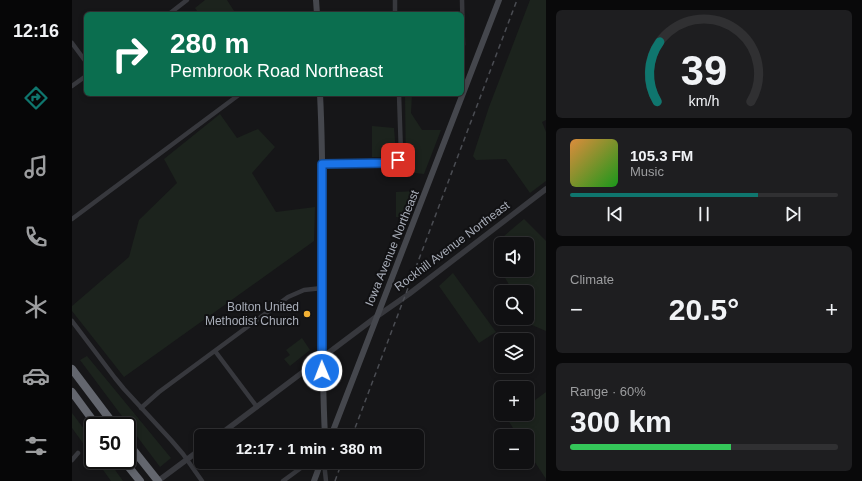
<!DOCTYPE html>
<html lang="en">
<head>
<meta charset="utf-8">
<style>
	body { margin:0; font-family:Helvetica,sans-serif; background:#1e1e20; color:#f1f3f6; height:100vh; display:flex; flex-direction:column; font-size:15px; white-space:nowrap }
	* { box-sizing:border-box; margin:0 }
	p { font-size:13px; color:#9c9d9f }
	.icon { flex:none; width:22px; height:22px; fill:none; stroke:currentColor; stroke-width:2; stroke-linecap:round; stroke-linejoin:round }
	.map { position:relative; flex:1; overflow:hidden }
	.drawer { display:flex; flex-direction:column; gap:10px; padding:10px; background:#09090a; width:316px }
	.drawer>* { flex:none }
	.guide { position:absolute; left:12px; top:12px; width:380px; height:84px; border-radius:6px; box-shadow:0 2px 6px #0003,0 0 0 1px #303032; background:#0b6e4f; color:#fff; overflow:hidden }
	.fabs { position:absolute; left:422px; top:237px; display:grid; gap:8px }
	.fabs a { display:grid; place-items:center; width:40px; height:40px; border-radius:6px; background:#101012; box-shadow:0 2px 6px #0003,0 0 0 1px #303032; font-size:20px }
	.speed { position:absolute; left:12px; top:417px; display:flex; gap:8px; font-size:20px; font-weight:700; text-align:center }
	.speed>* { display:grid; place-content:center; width:52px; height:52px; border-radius:50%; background:#101012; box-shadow:0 2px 6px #0003,0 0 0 1px #303032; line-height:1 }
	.speed .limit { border:2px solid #111; border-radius:6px; background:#fff; color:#111 }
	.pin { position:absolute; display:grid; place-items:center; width:34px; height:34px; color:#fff; margin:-17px; border-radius:8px; box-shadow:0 2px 6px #0006 }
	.me { position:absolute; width:44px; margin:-22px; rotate:359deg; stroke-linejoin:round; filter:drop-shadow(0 0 3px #0008) }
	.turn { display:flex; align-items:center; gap:14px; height:84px; padding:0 20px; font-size:18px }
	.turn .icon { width:52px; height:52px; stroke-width:2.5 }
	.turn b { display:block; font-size:28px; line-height:34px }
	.big { font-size:30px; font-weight:800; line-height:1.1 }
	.drawer .card { flex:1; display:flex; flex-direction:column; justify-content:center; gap:6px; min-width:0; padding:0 14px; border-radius:6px; background:#1e1e20 }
	.drawer .dial { align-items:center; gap:0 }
	.dial svg { height:104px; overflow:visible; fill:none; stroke:#303032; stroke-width:7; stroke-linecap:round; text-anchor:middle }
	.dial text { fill:#f1f3f6; stroke:none }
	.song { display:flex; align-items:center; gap:12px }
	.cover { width:48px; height:48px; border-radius:6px; background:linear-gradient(135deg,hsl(30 70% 55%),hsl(120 70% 35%)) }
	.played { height:4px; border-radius:2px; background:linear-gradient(90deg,#0f766e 70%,#303032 70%) }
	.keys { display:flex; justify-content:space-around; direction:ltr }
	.heat { display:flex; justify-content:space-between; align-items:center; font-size:22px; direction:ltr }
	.charge { height:6px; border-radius:3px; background:linear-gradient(90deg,#34c759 60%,#303032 0) }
	.trip { position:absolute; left:122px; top:429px; width:230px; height:40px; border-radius:6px; background:#101012; box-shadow:0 2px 6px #0003,0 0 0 1px #303032; font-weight:800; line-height:40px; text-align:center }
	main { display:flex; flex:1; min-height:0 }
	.dock { display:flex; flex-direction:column; width:72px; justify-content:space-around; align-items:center; background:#060607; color:#9c9d9f }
	.dock .icon { width:28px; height:28px }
	.dock .selected { color:#0f766e }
	.dock b { font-size:18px; color:#f1f3f6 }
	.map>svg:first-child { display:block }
</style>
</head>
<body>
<main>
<nav class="dock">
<b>12:16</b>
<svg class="icon selected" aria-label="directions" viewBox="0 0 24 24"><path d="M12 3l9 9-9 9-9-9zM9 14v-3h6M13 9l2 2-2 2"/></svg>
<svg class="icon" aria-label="music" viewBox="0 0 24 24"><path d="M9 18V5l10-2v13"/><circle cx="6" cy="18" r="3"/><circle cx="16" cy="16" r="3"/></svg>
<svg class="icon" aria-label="phone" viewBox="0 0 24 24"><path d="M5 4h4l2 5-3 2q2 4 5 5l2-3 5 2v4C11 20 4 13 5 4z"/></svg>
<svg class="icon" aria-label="climate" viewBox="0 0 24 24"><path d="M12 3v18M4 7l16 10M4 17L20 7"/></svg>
<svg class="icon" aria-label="car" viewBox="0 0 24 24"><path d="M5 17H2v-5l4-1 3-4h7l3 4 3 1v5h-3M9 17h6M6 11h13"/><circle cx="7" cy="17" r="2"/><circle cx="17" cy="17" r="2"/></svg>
<svg class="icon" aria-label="filters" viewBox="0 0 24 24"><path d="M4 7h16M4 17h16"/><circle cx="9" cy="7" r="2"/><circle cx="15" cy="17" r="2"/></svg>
</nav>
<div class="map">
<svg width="474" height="481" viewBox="0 0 474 481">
	<rect width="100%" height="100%" fill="#161618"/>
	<!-- green -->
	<path fill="#1c231d" d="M133,0H155L164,14H127L123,8Z
		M458,0H474V120L470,122L474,132V181L458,193L434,159L404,160L401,156L417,107Z
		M333,94H340L339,113L350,130H369L352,174L334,172Z
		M148,114L165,138L186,129L203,147L180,173L204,212L243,207L242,241L52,377L0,311V306L57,257L67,220L105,183L92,159Z
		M300,126L322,128L324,153L320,157H300Z
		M344,191L332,218L324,217V192Z
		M452,219L474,241V331L460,325L452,318H455V292H441L431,274L435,270H455V244H437L432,236Z
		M381,273L424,332L407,343L367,286Z
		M230,338L238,350L218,366L212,359L218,355L214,350Z
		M15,356L99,458L88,467L8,360Z
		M474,392V479L455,450V436H446L436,420L444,414H455V406Z
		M0,413L21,441V457L0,428Z
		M24,460H36L51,481H39Z"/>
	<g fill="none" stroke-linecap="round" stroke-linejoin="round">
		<!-- minor -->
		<path stroke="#37383d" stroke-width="4.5" d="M323,0V14
			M390,0L391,45
			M97,14L115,0
			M0,43L14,62
			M0,86L14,76
			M250,164L316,163C323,162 327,161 329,154L327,94
			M0,219L168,94
			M0,321L43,378L52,389L99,440L111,454L130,481
			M143,351L185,407
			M69,408L87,392L216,297L232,290L250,288
			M0,460L6,453
			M252,462L254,481
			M211,481L237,462"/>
		<!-- tertiary -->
		<path stroke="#37383d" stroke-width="5.5" d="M146,436L304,317L337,294L474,189
			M86,481L129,449"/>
		<!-- secondary -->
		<path stroke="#45474d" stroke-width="6" d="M244,0L245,14
			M248,94C254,208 247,322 253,436
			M259,436C314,290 372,146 427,0
			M242,481L249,462"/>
		<!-- motorway -->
		<path stroke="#63666e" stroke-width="8" d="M0,369L43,426
			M0,392L25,426
			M55,442L86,481
			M51,460L68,481"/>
		<!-- rail -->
		<path stroke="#4a4c52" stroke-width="1.5" stroke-dasharray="5 4" stroke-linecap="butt" d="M280,436L445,0
			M263,481L270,462"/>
	</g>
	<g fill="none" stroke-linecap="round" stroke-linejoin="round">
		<!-- route casing -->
		<g stroke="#114b97" stroke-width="10">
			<path id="route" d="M250,371V164L316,163L324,161L326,160"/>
		</g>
		<!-- route -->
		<use href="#route" stroke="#1a73e8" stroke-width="7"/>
	</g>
	<!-- markers -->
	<circle fill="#f2b134" stroke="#111113" stroke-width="1.5" cx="235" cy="314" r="4"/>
	<g text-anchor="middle" stroke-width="4" stroke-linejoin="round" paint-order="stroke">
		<!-- street labels -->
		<g font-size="12" fill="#a8adb8" stroke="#111113">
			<text transform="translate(380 246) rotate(-37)" y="4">Rockhill Avenue Northeast</text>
			<text transform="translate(320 248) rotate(-68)" y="4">Iowa Avenue Northeast</text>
		</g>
		<!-- poi labels -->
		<g font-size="12" fill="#a8adb8" stroke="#111113" text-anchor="end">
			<text x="227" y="311">Bolton United<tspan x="227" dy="14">Methodist Church</tspan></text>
		</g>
	</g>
</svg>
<div class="fabs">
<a><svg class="icon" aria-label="sound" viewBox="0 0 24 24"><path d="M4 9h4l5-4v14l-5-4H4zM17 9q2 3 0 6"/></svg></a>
<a><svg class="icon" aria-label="search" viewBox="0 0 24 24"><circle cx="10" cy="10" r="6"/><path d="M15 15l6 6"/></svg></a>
<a><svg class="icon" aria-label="layers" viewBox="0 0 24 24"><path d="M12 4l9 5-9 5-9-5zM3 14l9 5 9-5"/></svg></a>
<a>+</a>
<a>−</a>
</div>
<div class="speed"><div class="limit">50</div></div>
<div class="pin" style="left:326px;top:160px;background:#d93025"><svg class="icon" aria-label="arrive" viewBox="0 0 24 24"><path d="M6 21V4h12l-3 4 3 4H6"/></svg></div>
<svg class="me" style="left:250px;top:371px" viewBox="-20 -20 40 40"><circle r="17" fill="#1a73e8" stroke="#fff" stroke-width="3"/><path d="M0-11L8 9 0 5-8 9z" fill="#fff"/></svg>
<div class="trip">12:17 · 1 min · 380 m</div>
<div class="guide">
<div class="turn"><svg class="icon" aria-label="right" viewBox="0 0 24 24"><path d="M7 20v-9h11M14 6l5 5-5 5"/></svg><div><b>280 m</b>Pembrook Road Northeast</div></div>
</div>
</div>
<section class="drawer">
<div class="card dial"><svg viewBox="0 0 100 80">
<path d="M14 69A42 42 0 1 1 86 69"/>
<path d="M14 69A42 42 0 0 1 16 23" stroke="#0f766e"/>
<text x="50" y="56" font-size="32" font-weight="700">39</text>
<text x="50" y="72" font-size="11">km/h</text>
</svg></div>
<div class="card">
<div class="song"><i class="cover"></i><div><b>105.3 FM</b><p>Music</p></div></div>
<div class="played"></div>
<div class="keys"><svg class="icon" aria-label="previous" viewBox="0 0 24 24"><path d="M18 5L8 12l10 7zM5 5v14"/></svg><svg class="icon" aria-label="pause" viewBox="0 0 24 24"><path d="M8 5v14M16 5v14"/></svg><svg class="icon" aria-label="next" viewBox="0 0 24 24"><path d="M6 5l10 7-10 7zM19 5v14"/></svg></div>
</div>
<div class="card"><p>Climate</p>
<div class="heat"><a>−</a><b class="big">20.5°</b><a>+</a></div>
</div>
<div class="card"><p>Range · 60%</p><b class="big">300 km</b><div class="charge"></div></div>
</section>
</main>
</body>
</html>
